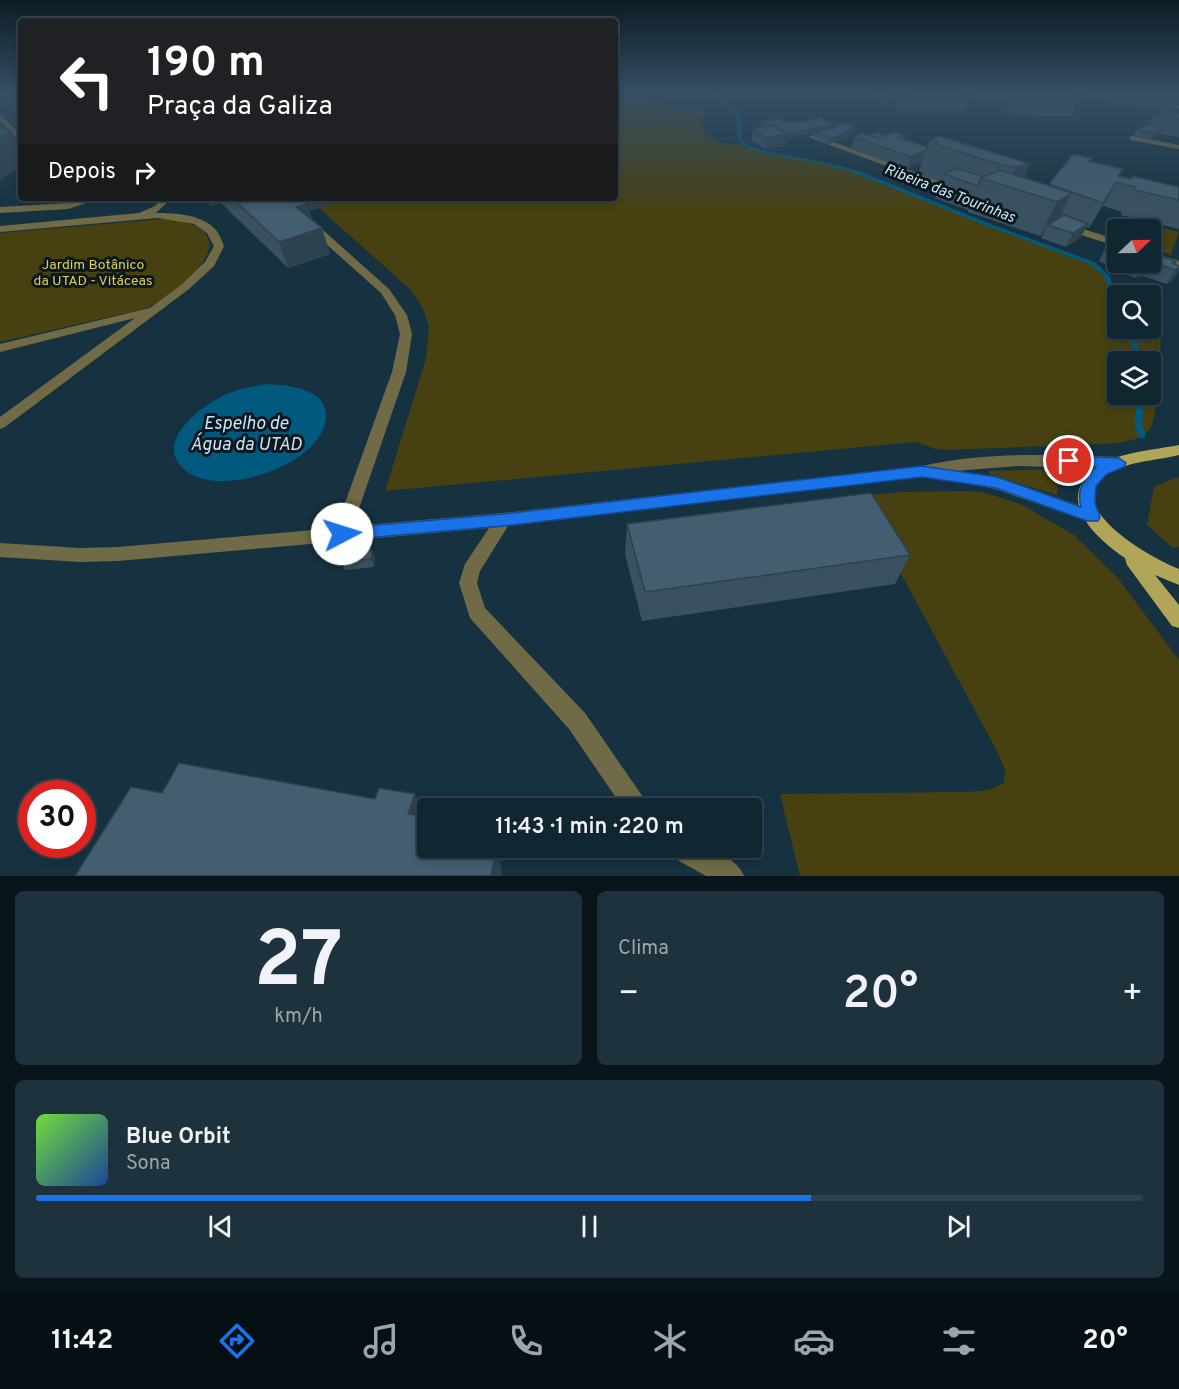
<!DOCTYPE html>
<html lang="pt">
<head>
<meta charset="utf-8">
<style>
	body { margin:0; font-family:Overpass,sans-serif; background:#1e323d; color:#f1f3f6; height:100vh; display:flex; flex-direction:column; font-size:22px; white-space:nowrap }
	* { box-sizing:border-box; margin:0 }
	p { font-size:20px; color:#9ca5ab }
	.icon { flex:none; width:33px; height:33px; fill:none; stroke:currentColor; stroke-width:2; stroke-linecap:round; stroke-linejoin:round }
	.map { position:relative; height:876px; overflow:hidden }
	.drawer { display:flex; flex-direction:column; gap:15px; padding:15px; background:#09151b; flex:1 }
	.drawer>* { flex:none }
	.banner { position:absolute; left:18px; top:18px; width:600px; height:183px; border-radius:6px; box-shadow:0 3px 9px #0003,0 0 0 2px #30434d; background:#202124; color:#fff; overflow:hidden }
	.needle { width:39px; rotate:68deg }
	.controls { position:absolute; left:1107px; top:219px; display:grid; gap:12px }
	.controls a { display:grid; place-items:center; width:54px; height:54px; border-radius:6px; background:#102631; box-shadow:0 3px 9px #0003,0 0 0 2px #30434d; font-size:30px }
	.speed { position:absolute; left:18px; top:780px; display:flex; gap:12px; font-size:30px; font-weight:700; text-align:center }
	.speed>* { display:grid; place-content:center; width:78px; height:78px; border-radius:50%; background:#102631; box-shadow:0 3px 9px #0003,0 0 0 2px #30434d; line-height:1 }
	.speed .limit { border:9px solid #d22; background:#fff; color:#111 }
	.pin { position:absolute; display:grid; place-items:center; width:51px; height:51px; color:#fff; margin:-26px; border:3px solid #fff; border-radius:50%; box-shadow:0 2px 6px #0007 }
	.me { position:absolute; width:66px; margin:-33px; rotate:85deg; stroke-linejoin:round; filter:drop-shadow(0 0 4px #0008) }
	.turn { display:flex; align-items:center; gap:21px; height:126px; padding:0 30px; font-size:27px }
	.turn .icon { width:78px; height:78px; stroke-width:2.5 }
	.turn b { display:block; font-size:42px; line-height:51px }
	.then { display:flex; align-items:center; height:57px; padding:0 30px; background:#0003; gap:12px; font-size:22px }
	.big { font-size:45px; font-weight:600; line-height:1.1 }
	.drawer .widget { flex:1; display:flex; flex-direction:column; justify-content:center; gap:9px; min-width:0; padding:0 21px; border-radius:9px; background:#1e323d }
	.drawer .dial { align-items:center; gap:0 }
	.dial b { font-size:78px; line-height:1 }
	.song { display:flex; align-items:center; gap:18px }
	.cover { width:72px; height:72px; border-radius:9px; background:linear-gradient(135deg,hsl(100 70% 55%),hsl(220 70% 35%)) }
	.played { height:6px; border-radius:3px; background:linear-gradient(90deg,#1a73e8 70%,#30434d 70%) }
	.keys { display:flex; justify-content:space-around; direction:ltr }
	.heat { display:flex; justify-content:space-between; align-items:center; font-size:33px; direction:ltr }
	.drawer .tiles { flex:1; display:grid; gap:15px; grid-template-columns:1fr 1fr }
	.widget:last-child { grid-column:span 2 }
	.trip { position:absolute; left:417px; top:798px; width:345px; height:60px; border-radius:6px; background:#102631; box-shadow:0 3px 9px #0003,0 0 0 2px #30434d; font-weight:600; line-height:60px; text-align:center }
	.tabs { display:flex; height:96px; justify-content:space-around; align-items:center; background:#060f14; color:#9ca5ab }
	.tabs .icon { width:42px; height:42px }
	.tabs .current { color:#1a73e8 }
	.tabs b { font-size:27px; color:#f1f3f6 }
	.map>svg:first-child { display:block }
</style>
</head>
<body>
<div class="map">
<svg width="1179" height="876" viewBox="0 0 1179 876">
	<rect width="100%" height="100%" fill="#163241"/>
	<!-- green -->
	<path fill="#474010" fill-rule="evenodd" d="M615,96L665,104L664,109L703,111L706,113L700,124L707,136L721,143L744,145L767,153L819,162L857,172L1098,266C1116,281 1117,307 1118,328H1150L1151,324L1161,328C1160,348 1160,417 1149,430C1141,439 1129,441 1119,443L948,450L936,449L916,442L385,491L426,359L429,327L423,309L412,291L319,208L334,198H615ZM1118,362H1150V394H1118Z
		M163,219C251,226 194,282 153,305C142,312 125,313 113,316C75,325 38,333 0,342V233Z
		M1131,220L1179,232L1171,255L1151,248L1150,230H1127Z
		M1053,469L1059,472L1057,495L990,475L988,471Z
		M1177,477L1179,479V547L1173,548L1147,525L1154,487Z
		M970,491L986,493L1020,504L1074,535L1117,577L1179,660V876H800L780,794L968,792L988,790L1004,783L1005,769L997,751L859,496L903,492Z"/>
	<!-- water -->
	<path fill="#005a80" d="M267,384C291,385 334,390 325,424C313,467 221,498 186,471C152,444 198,408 223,396C237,389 252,387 267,384Z"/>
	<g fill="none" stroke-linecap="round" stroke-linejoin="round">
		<!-- stream -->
		<path fill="#005a80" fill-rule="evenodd" d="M722,91H728L719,94L720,97L740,113L742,139L745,144L768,152L819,161L859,171L996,226L1094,262L1109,275L1118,296V305L1115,303L1104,276L1090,264L992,228L855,173L819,163L767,154L743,146L738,139L736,113L716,97V93Z
			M1126,328H1132L1143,362H1137Z
			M1138,394H1145L1142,423L1146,436L1142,439C1130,429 1136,408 1138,394Z"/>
		<!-- minor -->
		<path fill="#706b46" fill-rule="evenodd" d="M874,91H880L883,100H879Z
			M1002,91H1075L1106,94L1103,96Z
			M1155,101L1179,105V109L1153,104Z
			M0,114L21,135V142L0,121Z
			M827,129L834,131L820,137L964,190L956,192L808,137Z
			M1133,136L1179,145V149L1130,140V136Z
			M87,198H102L68,209L0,213V207L68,203Z
			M162,198H172L156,213C175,213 201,214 215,229C219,233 222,241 224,246L214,266L189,289L5,427L0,429V417L135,318L0,352V344L150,308L181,285L205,262L214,246L207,233L194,224L158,218L0,232V226L139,213L155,206Z
			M306,222H314L389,289L407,315L412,334L406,372L353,526L503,513L922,466C987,451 1053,455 1119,457L1125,459L1127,463L1125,467L1119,469L1019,466L955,471L997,477L1098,512L1100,517L1098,522L1092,523L995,489L928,476L508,526L480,571L477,583L485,608L585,713L645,800L649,808H623L569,729L470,618L459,583L465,564L489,528L118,561L80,562L0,557V543L80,548L118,547L336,528L392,372L400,334L395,315L381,293L306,226Z
			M1064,223L1118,240V247L1060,228L1059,226Z
			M1150,252L1179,261V268L1150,259Z
			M669,848C693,845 733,850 744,876H706L672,857Z"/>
		<!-- major -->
		<path fill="#b1a657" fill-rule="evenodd" d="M1179,445V455C1155,461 1124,461 1104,477C1062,509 1155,560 1179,569V585L1155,575L1179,605V628L1172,626L1127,565L1125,558C1103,543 1064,511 1083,481C1087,474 1091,469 1099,465C1123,452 1153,450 1179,445Z"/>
	</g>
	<!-- wall -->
	<path fill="#395160" d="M821,91H839V93H823Z
		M849,91H862V93H850Z
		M969,91H1053L1052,93L1079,100L1072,116L1013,115L1005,108L1009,99H976Z
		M1106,91H1161L1159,95H1162L1165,91H1179V104L1176,102L1171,111L1103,99Z
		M21,92L16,113L10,105L4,95Z
		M909,95L962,96L967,102L964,113L956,110H899L896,107L899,96L908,97Z
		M1179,113V137L1161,134L1150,139L1133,136L1136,130L1148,125L1154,114Z
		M762,122H786L832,127L855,126L854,132L848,135L847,137L829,144L814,137L815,133L787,139L786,146L765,149L751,140L753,129L761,127Z
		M870,135H905L904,140L927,147L930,140L1030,164L1024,178L1048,185L1073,154L1092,158L1090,161L1119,176L1179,187V229L1121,215L1122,212L1103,206L1089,228L1086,227L1081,237L1066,247L1041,238L1043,235L1040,236L968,212V210L935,198L941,182L923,176L924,173L919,171L922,162L907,169L851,149L854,137Z
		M204,198H338L339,202L309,211L312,219L330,254L288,268L221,203L210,206Z
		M1118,244V262H1150L1153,253L1176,262L1175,264L1179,266L1172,281L1166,284L1143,276L1135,278L1099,261L1106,247Z
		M627,524L910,555L895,584L642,621L625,554Z
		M372,550L375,558L374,567L345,570L342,562Z
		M428,848H507L504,861L499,860L502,872V876H75Z"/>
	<!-- shaded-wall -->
	<path fill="#2e424e" d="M21,101V112L16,113L10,103Z
		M0,124L6,133L11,130L21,148V166L0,181Z
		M833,124L832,129L815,132V133L787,139L786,146L765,149L767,138Z
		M855,126L854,132L848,135L847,137L829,144L831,138Z
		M1164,128L1161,134L1150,139L1153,133Z
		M926,150L922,162L907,169L911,157Z
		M621,155V167L615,168V156Z
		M1030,164L1019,190L1007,186L1016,167Z
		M1123,169L1103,206L1089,228L1103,203Z
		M1072,193L1055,227L1047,225L1043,235L1040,236L1057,202Z
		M207,198H219L221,203L210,206Z
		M292,198H338L339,202L309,211L314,229L299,214Z
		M1088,224L1081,237L1066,247L1073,233Z
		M322,228L330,254L288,268L279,242Z
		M1152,262L1143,276L1135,278L1144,264Z
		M1179,268V271L1172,281L1166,284L1175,270Z
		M372,550L375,558L374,567L371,559Z
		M415,794L426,817L408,814Z
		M500,848H507L504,861Z
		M496,851L502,872V876H491Z"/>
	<!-- building -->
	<path fill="#425e70" stroke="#2e424e" stroke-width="1.5" d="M1121,91H1138L1179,98L1177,101Z
		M1168,91H1179V97Z
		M21,92V101L10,103L4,95Z
		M1011,92L1070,94L1079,100L1020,99Z
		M909,95L962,96L967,102L960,100H902L899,96L911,97Z
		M1164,110L1179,113V119L1154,114Z
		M820,118L833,124L787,134L775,127L777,126L762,122L778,119L786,122H801Z
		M839,123L855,126L846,131L849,132L831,138L815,132L835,127Z
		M1148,125L1164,128L1153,133L1136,130Z
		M773,126L788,134L767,138L753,129Z
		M0,129L11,130L0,137Z
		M877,132L885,135L878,138L870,135Z
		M895,132L905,135L898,138L927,147L926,150L911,157L854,137L862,133L878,138Z
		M939,136L1030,164L1016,167L1002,165L934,144L938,142L930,140Z
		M615,147L621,155L615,156Z
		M1073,154L1092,158L1089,161L1123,169L1118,176L1131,179L1132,176L1179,187V200L1135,190L1136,187L1116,182L1103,203L1049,184Z
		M957,168L984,177L981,178L978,186L944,174Z
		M999,170L1072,193L1057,202L981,178Z
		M232,198H300L307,204L296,207L322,228L279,242Z
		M1064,215L1088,224L1073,233L1047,225Z
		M1118,244V252L1106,247Z
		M1150,251L1176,262L1173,263L1179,266V268L1175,270L1152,262H1150Z
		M1131,291L1141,293L1142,296H1133Z
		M871,493L910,555L645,592L627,524Z
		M372,550L371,559L342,562L343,553Z
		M179,763L375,799L379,788L415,794L408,814L428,817V848H474L496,851L491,876H75L131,787L162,793Z
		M444,803L480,808H442Z"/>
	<!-- sky -->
	<linearGradient id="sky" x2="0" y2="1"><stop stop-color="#0c1c24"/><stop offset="0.43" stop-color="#364f65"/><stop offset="1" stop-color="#364f65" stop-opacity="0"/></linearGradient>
	<rect width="1179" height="214" fill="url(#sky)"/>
	<!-- route -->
	<path fill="#1a73e8" stroke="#114b97" stroke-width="1.5" d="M1069,456L1119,458L1126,463L1124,467L1107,474L1096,486L1095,503L1100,517L1098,521H1087L996,488L922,477L503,526L342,540L337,539L334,534L337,530L342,528L503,514L922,466L997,477L1081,507C1076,489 1084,479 1096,467L1064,465L1062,461L1064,458Z"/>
	<g text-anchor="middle" stroke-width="6" stroke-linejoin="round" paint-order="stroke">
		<!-- far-park labels -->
		<g font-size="14" fill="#e2d04c" stroke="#0c181f">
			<text x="93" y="269">Jardim Botânico<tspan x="93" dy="16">da UTAD - Vitáceas</tspan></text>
		</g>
		<!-- far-water labels -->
		<g font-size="15" font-style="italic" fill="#cee4f2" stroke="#0c181f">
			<text transform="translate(950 193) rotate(21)" y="5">Ribeira das Tourinhas</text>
		</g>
		<!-- water labels -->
		<g font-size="18" font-style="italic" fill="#cee4f2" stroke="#0c181f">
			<text x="246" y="429">Espelho de<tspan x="246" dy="21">Água da UTAD</tspan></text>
		</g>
	</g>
</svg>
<div class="controls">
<a><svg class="needle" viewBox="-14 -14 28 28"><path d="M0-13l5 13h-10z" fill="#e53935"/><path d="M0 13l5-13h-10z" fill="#9ca5ab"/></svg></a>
<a><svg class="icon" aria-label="search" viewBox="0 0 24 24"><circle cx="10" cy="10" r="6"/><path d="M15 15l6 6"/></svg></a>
<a><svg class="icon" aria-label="layers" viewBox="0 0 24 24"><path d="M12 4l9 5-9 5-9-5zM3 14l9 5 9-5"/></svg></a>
</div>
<div class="speed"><div class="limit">30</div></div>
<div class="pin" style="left:1069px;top:461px;background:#d93025"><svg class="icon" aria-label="arrive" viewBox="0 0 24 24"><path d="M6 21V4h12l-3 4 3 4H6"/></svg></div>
<svg class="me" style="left:342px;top:534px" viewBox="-20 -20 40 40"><circle r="19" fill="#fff"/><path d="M0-13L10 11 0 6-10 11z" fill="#1a73e8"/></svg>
<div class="trip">11:43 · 1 min · 220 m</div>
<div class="banner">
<div class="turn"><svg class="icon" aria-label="left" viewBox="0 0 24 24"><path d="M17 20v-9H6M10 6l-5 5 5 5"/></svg><div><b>190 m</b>Praça da Galiza</div></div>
<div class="then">Depois<svg class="icon" aria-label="right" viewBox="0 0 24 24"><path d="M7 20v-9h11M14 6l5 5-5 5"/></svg></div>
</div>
</div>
<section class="drawer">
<div class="tiles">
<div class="widget dial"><b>27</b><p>km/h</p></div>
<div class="widget"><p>Clima</p>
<div class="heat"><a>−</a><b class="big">20°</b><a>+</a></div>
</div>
<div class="widget">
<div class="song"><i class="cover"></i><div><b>Blue Orbit</b><p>Sona</p></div></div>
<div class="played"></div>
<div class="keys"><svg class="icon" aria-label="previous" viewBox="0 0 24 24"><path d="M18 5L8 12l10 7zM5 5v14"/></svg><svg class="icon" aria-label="pause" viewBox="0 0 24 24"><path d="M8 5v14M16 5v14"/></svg><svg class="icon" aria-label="next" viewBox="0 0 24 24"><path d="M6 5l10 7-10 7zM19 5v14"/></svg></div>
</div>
</div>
</section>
<nav class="tabs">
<b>11:42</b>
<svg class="icon current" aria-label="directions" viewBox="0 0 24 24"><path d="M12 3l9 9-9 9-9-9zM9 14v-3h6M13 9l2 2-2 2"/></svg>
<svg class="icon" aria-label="music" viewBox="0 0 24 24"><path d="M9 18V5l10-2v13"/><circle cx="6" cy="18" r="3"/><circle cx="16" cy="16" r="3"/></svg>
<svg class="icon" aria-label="phone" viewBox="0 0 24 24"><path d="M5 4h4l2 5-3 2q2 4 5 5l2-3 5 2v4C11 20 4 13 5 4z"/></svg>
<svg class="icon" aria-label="climate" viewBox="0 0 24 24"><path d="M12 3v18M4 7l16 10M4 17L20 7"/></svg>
<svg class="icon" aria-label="car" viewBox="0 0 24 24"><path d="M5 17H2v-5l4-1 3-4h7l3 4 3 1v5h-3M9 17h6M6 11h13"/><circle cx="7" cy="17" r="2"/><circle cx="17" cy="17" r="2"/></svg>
<svg class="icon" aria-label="filters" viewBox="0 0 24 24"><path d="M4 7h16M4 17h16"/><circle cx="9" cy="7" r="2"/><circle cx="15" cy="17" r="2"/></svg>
<b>20°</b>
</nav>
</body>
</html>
